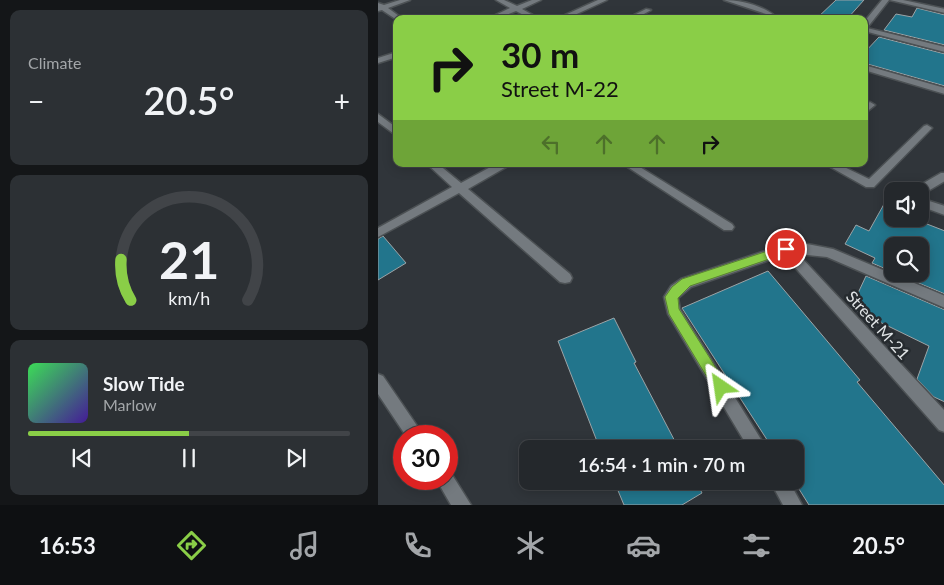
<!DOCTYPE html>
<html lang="en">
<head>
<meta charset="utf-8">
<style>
	body { margin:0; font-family:Lato,sans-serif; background:#2c3034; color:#f1f3f6; height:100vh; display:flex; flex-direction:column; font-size:19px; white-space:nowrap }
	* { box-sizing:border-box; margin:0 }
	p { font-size:16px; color:#a3a6a9 }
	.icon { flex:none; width:28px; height:28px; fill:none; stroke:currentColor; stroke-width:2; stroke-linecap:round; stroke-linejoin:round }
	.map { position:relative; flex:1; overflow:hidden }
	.side { display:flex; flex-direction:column; gap:10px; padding:10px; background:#141618; width:378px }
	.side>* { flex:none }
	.guide { position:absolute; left:15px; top:15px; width:475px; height:152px; border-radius:10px; box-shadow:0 2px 12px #0003,0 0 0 1px #414448; background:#8ace47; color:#111; overflow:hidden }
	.controls { position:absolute; left:506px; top:182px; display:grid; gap:10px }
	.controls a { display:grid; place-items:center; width:45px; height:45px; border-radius:10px; background:#24282c; box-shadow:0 2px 12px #0003,0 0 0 1px #414448; font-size:25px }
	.speed { position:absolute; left:15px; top:425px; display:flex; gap:10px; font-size:25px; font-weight:700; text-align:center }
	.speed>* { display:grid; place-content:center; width:65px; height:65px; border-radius:50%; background:#24282c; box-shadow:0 2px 12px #0003,0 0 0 1px #414448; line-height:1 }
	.speed .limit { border:8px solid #d22; background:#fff; color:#111 }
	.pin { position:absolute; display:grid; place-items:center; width:42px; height:42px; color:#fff; margin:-21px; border:2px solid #fff; border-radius:50%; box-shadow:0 1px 5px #0007 }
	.me { position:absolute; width:55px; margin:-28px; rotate:328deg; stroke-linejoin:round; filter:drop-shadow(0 0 4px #0008) }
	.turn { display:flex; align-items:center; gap:18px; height:105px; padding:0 25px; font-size:22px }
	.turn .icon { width:65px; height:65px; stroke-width:2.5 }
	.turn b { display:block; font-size:35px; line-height:42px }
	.lanes { display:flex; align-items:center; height:48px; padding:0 25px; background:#0003; justify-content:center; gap:25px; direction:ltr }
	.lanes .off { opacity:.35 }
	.big { font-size:38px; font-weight:600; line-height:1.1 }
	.side .tile { flex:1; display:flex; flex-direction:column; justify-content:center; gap:8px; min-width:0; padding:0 18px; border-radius:10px; background:#2c3034 }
	.side .dial { align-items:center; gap:0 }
	.dial svg { height:130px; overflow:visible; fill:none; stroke:#414448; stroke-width:7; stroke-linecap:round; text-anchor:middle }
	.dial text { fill:#f1f3f6; stroke:none }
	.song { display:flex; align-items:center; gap:15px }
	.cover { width:60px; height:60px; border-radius:8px; background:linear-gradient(135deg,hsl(130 70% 55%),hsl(260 70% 35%)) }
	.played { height:5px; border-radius:2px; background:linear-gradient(90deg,#8ace47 50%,#414448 50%) }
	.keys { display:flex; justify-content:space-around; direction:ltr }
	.heat { display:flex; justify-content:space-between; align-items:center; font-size:28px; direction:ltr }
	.trip { position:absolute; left:141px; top:440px; width:285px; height:50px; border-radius:10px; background:#24282c; box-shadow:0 2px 12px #0003,0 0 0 1px #414448; font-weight:600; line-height:50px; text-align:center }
	.tabs { display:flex; height:80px; justify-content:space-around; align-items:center; background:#0e1012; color:#a3a6a9 }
	.tabs .icon { width:35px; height:35px }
	.tabs .selected { color:#8ace47 }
	.tabs b { font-size:22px; color:#f1f3f6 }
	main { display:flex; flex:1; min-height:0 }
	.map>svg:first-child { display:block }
</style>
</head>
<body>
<main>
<section class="side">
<div class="tile"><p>Climate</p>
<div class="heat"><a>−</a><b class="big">20.5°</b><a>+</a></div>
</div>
<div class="tile dial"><svg viewBox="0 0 100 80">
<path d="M14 69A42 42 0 1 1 86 69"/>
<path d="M14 69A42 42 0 0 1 8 44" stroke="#8ace47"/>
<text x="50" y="56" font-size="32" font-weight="700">21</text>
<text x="50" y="72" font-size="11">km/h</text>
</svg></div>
<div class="tile">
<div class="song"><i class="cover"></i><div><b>Slow Tide</b><p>Marlow</p></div></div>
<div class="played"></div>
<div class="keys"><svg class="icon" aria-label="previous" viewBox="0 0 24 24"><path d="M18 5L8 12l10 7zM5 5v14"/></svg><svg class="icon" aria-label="pause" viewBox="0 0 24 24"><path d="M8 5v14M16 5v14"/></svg><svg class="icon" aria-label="next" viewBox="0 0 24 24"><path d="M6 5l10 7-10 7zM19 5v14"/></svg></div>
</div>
</section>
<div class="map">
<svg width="567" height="505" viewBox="0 0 567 505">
	<rect width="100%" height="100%" fill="#30353a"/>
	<!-- building -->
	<path fill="#22758c" stroke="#9ca4a7" d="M458,0H486L469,19H438Z
		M539,8L567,15V45L506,30L518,14L534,17Z
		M501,37L567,54V86L486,63V53Z
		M515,188V219H536L567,231V294L519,274H542V246H515V272L494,263L497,258L467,244L478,225L491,231Z
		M5,236L28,263L0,280V239Z
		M390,271L482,380L479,382L567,486V505H431L416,481L418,449H395L304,308Z
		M488,276L567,310V402L556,397L539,379L551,346L473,308Z
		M236,318L258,362L256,363L301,449H222L180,341Z
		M236,481H318L324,493L304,505H246Z"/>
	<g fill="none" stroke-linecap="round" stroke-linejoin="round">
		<!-- minor casing -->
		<g stroke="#4c5154" stroke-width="3">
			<path id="minor" d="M22,0H32L10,8L25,19L19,20L4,10L0,11V3L6,5Z
				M118,0H126L139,6L154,0H163L144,9L162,19H153L138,11L119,19H109L132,8Z
				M220,0H229L188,19H178Z
				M346,0C363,0 388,6 400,19H392L388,14Z
				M504,0H511L489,28L567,47V52L486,31V22Z
				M512,0H525L567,9V13Z
				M268,9L273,10L257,19H248Z
				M19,52V57L0,63V58Z
				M486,65L567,88V94L486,70Z
				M492,102L497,105L486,114V106Z
				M0,114L19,128V136L0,122Z
				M549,125L554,128L552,130L496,187H488L447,164H460L491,179L546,126Z
				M49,164H60L83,183L118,164H131L130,166L90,189L192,274L194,278L192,282L187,283L182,282L81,193L0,237V228L74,187Z
				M245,164H257L354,224L356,227L354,230H346Z
				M563,173H567V181L545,194H542V191H536L537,188Z
				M542,198L567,206V215L542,206Z
				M408,244H429L455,249L567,296V308L449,257L420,254L567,411V432L561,430L406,255L313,287L300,298L302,309L389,449H371L290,314L286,297L293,286L303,279Z
				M0,374L5,376L46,436H28L0,394Z
				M69,471L73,473L93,505H73L58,479H69Z
				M392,481H411L424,505H405Z"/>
		</g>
		<!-- minor -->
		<use href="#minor" fill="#747a7f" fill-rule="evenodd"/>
	</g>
	<!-- route -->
	<path fill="#8ace47" stroke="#5a862e" d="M408,245L413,249L412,252L312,286L300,298L301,309L350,387L348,392L343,394L338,392L291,314L287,297L294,287L304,279Z"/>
	<g text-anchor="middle" stroke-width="5" stroke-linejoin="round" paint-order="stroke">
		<!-- street labels -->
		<g font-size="16" fill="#e0e4e6" stroke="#262b2f">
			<text transform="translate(500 325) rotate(48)" y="6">Street M-21</text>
		</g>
	</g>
</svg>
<div class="controls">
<a><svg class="icon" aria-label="sound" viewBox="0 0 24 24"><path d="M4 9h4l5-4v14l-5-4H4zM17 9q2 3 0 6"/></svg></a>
<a><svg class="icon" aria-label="search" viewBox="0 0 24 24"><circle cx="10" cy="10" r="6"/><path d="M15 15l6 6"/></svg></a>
</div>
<div class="speed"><div class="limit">30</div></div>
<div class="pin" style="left:408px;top:249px;background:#d93025"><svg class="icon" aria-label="arrive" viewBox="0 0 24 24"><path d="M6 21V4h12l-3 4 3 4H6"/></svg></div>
<svg class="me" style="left:343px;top:387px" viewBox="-20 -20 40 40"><path d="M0-17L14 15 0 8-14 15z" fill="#8ace47" stroke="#fff" stroke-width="4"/></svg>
<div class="trip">16:54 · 1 min · 70 m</div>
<div class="guide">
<div class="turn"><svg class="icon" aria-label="right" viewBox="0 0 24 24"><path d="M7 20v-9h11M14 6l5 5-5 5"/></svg><div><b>30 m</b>Street M-22</div></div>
<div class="lanes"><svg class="icon off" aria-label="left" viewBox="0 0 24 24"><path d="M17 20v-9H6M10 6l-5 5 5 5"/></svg><svg class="icon off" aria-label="ahead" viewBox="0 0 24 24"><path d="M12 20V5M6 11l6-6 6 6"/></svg><svg class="icon off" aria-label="ahead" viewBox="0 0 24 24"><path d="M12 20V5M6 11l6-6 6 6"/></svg><svg class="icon" aria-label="right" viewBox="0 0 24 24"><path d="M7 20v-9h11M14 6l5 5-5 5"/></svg></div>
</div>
</div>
</main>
<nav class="tabs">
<b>16:53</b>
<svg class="icon selected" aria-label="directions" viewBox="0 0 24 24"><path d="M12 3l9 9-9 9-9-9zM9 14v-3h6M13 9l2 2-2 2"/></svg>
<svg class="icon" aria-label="music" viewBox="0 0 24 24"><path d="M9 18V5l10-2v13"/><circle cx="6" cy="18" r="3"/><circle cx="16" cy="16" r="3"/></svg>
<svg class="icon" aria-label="phone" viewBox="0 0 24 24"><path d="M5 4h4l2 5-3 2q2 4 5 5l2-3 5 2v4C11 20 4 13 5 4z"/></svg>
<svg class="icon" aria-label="climate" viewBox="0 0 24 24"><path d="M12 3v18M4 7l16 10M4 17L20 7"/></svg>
<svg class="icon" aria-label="car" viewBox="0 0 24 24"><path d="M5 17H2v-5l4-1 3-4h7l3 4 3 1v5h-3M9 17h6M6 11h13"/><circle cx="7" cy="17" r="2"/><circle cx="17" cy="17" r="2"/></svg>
<svg class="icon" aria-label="filters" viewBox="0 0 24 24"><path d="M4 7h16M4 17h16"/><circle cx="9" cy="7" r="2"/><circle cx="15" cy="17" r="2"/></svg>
<b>20.5°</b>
</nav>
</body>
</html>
